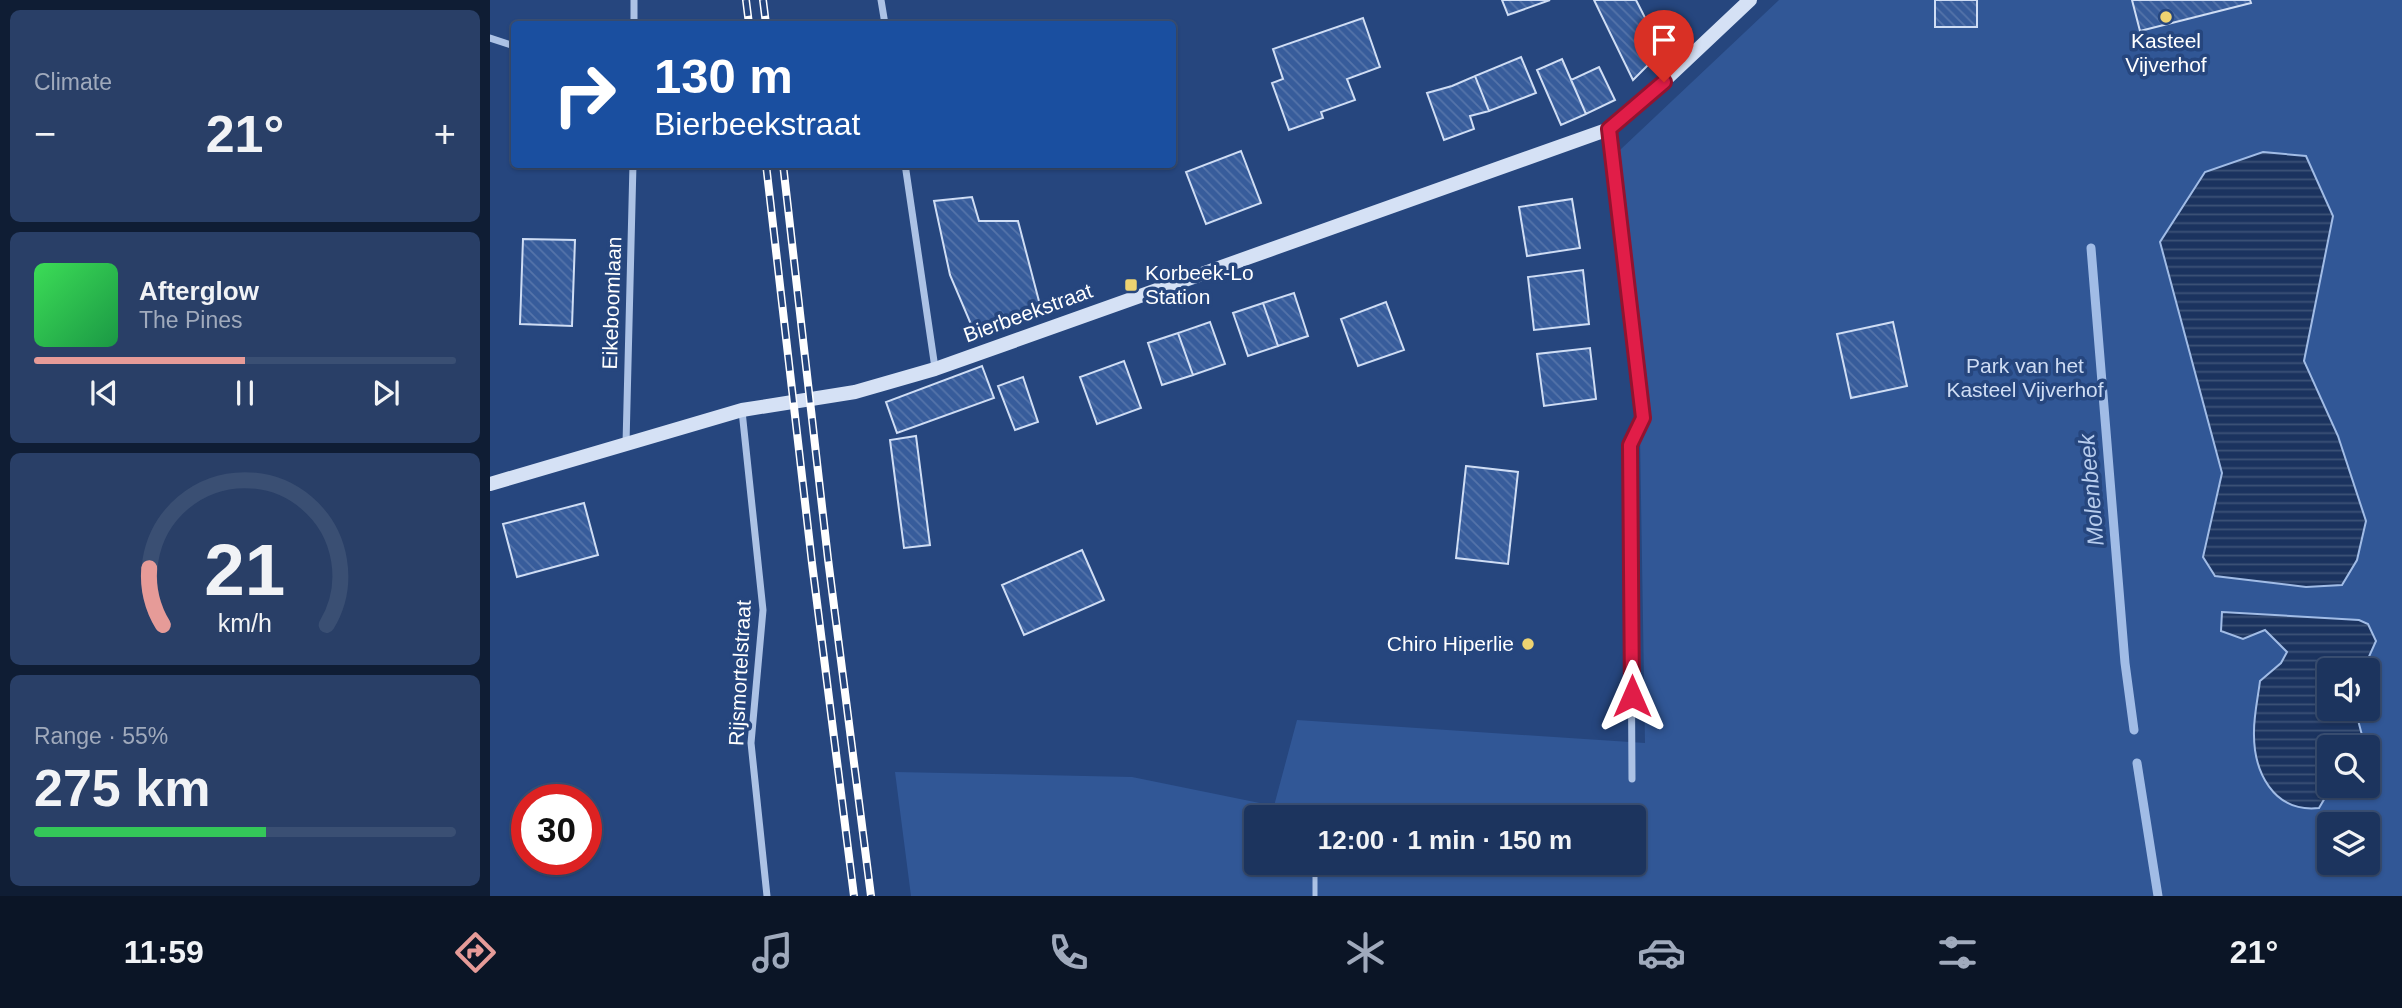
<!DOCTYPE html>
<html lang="en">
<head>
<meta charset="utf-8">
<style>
	body { margin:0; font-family:Arial,sans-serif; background:#293f67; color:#f1f3f6; height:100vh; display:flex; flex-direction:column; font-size:26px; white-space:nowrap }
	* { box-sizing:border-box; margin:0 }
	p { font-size:23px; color:#a0aabc }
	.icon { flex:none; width:38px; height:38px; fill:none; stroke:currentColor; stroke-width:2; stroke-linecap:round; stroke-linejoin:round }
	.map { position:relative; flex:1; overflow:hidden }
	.details { display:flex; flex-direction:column; gap:10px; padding:10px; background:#0f1d34; width:490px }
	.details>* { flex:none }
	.banner { position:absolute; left:21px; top:21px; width:665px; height:147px; border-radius:7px; box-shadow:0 2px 5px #0004,0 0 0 2px #3a4f73; background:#1a4fa0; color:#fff; overflow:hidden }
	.tools { position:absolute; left:1827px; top:658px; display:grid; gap:14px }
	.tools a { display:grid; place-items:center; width:63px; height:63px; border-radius:7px; background:#1c345e; box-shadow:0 2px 5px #0004,0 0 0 2px #3a4f73; font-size:35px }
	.speed { position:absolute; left:21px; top:784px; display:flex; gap:14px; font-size:35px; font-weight:700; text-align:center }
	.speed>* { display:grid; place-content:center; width:91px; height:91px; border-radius:50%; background:#1c345e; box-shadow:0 2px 5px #0004,0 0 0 2px #3a4f73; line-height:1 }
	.speed .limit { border:10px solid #d22; background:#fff; color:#111 }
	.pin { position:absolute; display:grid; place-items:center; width:60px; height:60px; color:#fff; margin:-72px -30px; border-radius:50% 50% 50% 0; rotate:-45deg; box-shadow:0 0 7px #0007 }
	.pin .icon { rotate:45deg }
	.me { position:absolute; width:77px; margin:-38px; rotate:0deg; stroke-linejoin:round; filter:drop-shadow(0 0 5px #0008) }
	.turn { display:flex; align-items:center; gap:24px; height:147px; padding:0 28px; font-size:32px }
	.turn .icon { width:91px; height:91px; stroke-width:2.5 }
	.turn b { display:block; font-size:49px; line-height:60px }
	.big { font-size:52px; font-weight:600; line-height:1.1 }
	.details .card { flex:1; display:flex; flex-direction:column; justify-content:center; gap:10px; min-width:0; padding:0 24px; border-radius:10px; background:#293f67 }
	.details .dial { align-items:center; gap:0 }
	.dial svg { height:182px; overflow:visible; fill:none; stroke:#3a4f73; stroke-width:7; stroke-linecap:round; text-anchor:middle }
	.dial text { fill:#f1f3f6; stroke:none }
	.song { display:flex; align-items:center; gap:21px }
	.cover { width:84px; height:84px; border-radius:10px; background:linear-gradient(135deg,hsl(130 70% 55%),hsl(140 70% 35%)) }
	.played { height:7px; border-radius:4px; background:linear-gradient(90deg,#e69b98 50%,#3a4f73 50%) }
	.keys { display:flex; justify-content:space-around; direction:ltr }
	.heat { display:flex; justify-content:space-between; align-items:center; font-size:38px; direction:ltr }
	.charge { height:10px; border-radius:5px; background:linear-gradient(90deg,#34c759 55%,#3a4f73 0) }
	.trip { position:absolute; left:754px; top:805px; width:402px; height:70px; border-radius:7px; background:#1c345e; box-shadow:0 2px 5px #0004,0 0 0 2px #3a4f73; font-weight:600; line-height:70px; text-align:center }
	.tabs { display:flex; height:112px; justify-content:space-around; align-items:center; background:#0b1526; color:#a0aabc }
	.tabs .icon { width:49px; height:49px }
	.tabs .selected { color:#e69b98 }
	.tabs b { font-size:32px; color:#f1f3f6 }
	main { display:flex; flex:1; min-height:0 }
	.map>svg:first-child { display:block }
</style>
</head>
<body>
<main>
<section class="details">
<div class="card"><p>Climate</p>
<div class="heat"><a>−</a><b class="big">21°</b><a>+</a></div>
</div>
<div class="card">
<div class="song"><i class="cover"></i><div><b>Afterglow</b><p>The Pines</p></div></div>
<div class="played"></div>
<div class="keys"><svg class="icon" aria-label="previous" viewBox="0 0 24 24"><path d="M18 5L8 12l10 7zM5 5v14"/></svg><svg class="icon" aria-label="pause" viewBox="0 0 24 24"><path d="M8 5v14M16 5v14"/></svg><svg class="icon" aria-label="next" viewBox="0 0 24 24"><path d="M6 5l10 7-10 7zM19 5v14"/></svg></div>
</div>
<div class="card dial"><svg viewBox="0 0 100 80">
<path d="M14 69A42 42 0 1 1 86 69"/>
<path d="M14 69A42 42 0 0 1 8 44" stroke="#e69b98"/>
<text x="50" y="56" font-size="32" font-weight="700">21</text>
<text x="50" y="72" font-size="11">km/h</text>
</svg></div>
<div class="card"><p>Range · 55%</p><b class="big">275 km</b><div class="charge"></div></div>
</section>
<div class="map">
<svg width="1912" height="896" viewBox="0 0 1912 896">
	<defs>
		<pattern id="water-rules" width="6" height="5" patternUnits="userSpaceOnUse" patternTransform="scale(1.75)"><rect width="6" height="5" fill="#1b335f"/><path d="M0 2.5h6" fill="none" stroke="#3d5277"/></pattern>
		<pattern id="building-back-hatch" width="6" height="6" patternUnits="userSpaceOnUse" patternTransform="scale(1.75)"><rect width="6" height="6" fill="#375c9b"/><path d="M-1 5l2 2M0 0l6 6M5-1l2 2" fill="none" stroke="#5574aa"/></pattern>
	</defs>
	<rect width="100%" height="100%" fill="#26467e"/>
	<!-- park -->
	<path fill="#315796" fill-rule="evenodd" d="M1289,0H1912V896H421L405,772L642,777L784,806L807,720L1155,743L1150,437L1159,413L1130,150ZM1839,670H1878V709H1839ZM1839,747H1878V786H1839ZM766,817H1144V863H766ZM1839,824H1878V863H1839Z"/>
	<!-- water -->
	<path fill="url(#water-rules)" stroke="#a1bce6" stroke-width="2" d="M1773,152L1816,156L1843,216L1814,361L1848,436L1876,521L1867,560L1852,585L1816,587L1725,576L1713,557L1732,473L1670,242L1715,172Z
		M1732,612L1869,620L1878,624L1886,641L1873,670H1839V709H1865L1872,735L1865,747H1839V786H1842L1829,808C1783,813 1763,771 1764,731C1764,715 1768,697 1770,681L1791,663L1797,652L1775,630L1753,639L1731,631Z"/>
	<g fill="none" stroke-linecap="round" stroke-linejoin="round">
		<!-- stream -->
		<path stroke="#a1bce6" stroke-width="9" d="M1601,248L1635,663L1644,730
			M1647,763L1668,896"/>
	</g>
	<!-- building -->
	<path fill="url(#building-back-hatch)" stroke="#cfddf4" stroke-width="2" d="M1012,0H1060L1018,15Z
		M1104,0H1146L1172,51L1143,80Z
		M1445,0H1487V27H1445Z
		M1642,0H1760L1761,3L1650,31Z
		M873,18L890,67L857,79L865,100L831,112L833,118L799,130L782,83L793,79L783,49Z
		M1031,57L1046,93L999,111L985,76Z
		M1072,59L1096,114L1071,125L1047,70Z
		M1109,67L1125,100L1096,114L1081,80Z
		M985,76L999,111L980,116L984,129L954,140L937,93L962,86Z
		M751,151L771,203L716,224L696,172Z
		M482,197L489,221H528L550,305L483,329L460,275L444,201Z
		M1082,199L1090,248L1037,256L1029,207Z
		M33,239L85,240L82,326L30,324Z
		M1093,270L1099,324L1044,330L1038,277Z
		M804,293L818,336L788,346L773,303Z
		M896,302L914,350L868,366L851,319Z
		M773,303L788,346L758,356L743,313Z
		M720,322L735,364L703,375L688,333Z
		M1403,322L1417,386L1361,398L1347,334Z
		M688,333L703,375L672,385L658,343Z
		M1100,348L1106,399L1054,406L1047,354Z
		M634,361L651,408L607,424L590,377Z
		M492,366L504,398L407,433L396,402Z
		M533,377L548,422L525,430L508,386Z
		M426,436L440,545L414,548L400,440Z
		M976,466L1028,472L1018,564L966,558Z
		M94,503L108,555L27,577L13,524Z
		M592,550L614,600L534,635L512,585Z"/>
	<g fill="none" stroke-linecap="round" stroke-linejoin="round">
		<!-- lane -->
		<path stroke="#acc2e5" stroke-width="5" d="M825,863V896"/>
		<!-- street -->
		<path stroke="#acc2e5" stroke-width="7" d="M144,0V24
			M391,0L395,24
			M0,38L24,46
			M1119,130L1153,418L1140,445L1142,779
			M415,164L445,368
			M252,411L273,610L261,743L277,896
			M136,444L143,164"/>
		<!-- secondary -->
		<path stroke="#d5e1f5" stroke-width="14" d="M0,484L252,410L365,392L445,369L1119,129L1156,98L1260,0"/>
		<!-- rail casing -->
		<g stroke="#fff" stroke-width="8">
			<path id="rail" d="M256,0L259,24
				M273,0L276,24
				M276,164L322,563L364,896
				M293,164L338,559L381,896"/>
		</g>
		<!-- rail -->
		<use href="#rail" stroke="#26467e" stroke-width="5" stroke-dasharray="16" stroke-linecap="butt"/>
	</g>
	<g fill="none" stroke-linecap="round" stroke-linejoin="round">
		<!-- route casing -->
		<g stroke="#92132f" stroke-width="18">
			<path id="route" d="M1142,696L1140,445L1153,418L1119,129L1174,82"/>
		</g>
		<!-- route -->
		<use href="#route" stroke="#e11d48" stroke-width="12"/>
	</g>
	<!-- markers -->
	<g fill="#eed371" stroke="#26467e" stroke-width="2.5">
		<circle cx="1676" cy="17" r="7"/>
		<rect x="634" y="278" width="14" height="14" rx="3.5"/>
		<circle cx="1038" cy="644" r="7"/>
	</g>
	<g text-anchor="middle" stroke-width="7" stroke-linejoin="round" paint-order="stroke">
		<!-- poi labels -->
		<g font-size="21" fill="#fff" stroke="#26467e">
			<text x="1676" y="48">Kasteel<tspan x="1676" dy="24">Vijverhof</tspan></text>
			<text x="655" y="280" text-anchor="start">Korbeek-Lo<tspan x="655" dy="24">Station</tspan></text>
			<text x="1024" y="651" text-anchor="end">Chiro Hiperlie</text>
		</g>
		<!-- street labels -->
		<g font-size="21" fill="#fff" stroke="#26467e">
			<text transform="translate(122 303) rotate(-88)" y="7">Eikeboomlaan</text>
			<text transform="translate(538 313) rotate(-20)" y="7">Bierbeekstraat</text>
			<text transform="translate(250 673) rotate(-87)" y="7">Rijsmortelstraat</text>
		</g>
		<!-- park labels -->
		<g font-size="21" fill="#cfddf4" stroke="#26467e">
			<text x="1535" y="373">Park van het<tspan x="1535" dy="24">Kasteel Vijverhof</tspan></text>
		</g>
		<!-- water labels -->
		<g font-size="23" font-style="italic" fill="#b7cced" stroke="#26467e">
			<text transform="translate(1601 490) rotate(-95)" y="8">Molenbeek</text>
		</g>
	</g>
</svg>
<div class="tools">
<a><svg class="icon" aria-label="sound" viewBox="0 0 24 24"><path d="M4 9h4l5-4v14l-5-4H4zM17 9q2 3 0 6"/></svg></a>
<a><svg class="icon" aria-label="search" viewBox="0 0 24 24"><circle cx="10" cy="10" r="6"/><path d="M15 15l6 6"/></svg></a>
<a><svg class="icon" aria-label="layers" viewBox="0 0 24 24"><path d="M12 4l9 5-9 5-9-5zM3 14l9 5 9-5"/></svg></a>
</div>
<div class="speed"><div class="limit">30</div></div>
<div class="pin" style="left:1174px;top:82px;background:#d93025"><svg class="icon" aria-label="arrive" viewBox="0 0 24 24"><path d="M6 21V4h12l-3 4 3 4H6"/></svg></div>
<svg class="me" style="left:1142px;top:696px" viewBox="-20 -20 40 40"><path d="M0-17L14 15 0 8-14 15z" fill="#e11d48" stroke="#fff" stroke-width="4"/></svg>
<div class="trip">12:00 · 1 min · 150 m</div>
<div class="banner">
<div class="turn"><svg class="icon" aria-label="right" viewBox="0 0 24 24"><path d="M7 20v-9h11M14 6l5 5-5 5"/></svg><div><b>130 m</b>Bierbeekstraat</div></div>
</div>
</div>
</main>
<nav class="tabs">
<b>11:59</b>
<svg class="icon selected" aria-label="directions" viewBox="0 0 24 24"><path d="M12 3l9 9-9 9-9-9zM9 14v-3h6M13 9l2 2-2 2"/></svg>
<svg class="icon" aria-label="music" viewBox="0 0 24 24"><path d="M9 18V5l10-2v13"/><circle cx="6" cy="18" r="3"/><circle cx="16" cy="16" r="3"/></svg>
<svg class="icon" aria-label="phone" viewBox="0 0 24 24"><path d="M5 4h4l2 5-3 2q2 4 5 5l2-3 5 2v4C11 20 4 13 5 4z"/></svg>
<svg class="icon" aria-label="climate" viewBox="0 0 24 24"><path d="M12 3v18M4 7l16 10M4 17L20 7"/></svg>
<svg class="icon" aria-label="car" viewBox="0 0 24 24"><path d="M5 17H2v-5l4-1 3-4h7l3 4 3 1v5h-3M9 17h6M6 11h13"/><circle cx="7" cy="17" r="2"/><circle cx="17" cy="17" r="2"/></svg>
<svg class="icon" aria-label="filters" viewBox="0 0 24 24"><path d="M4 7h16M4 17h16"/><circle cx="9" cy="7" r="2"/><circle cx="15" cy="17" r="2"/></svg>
<b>21°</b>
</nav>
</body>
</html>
